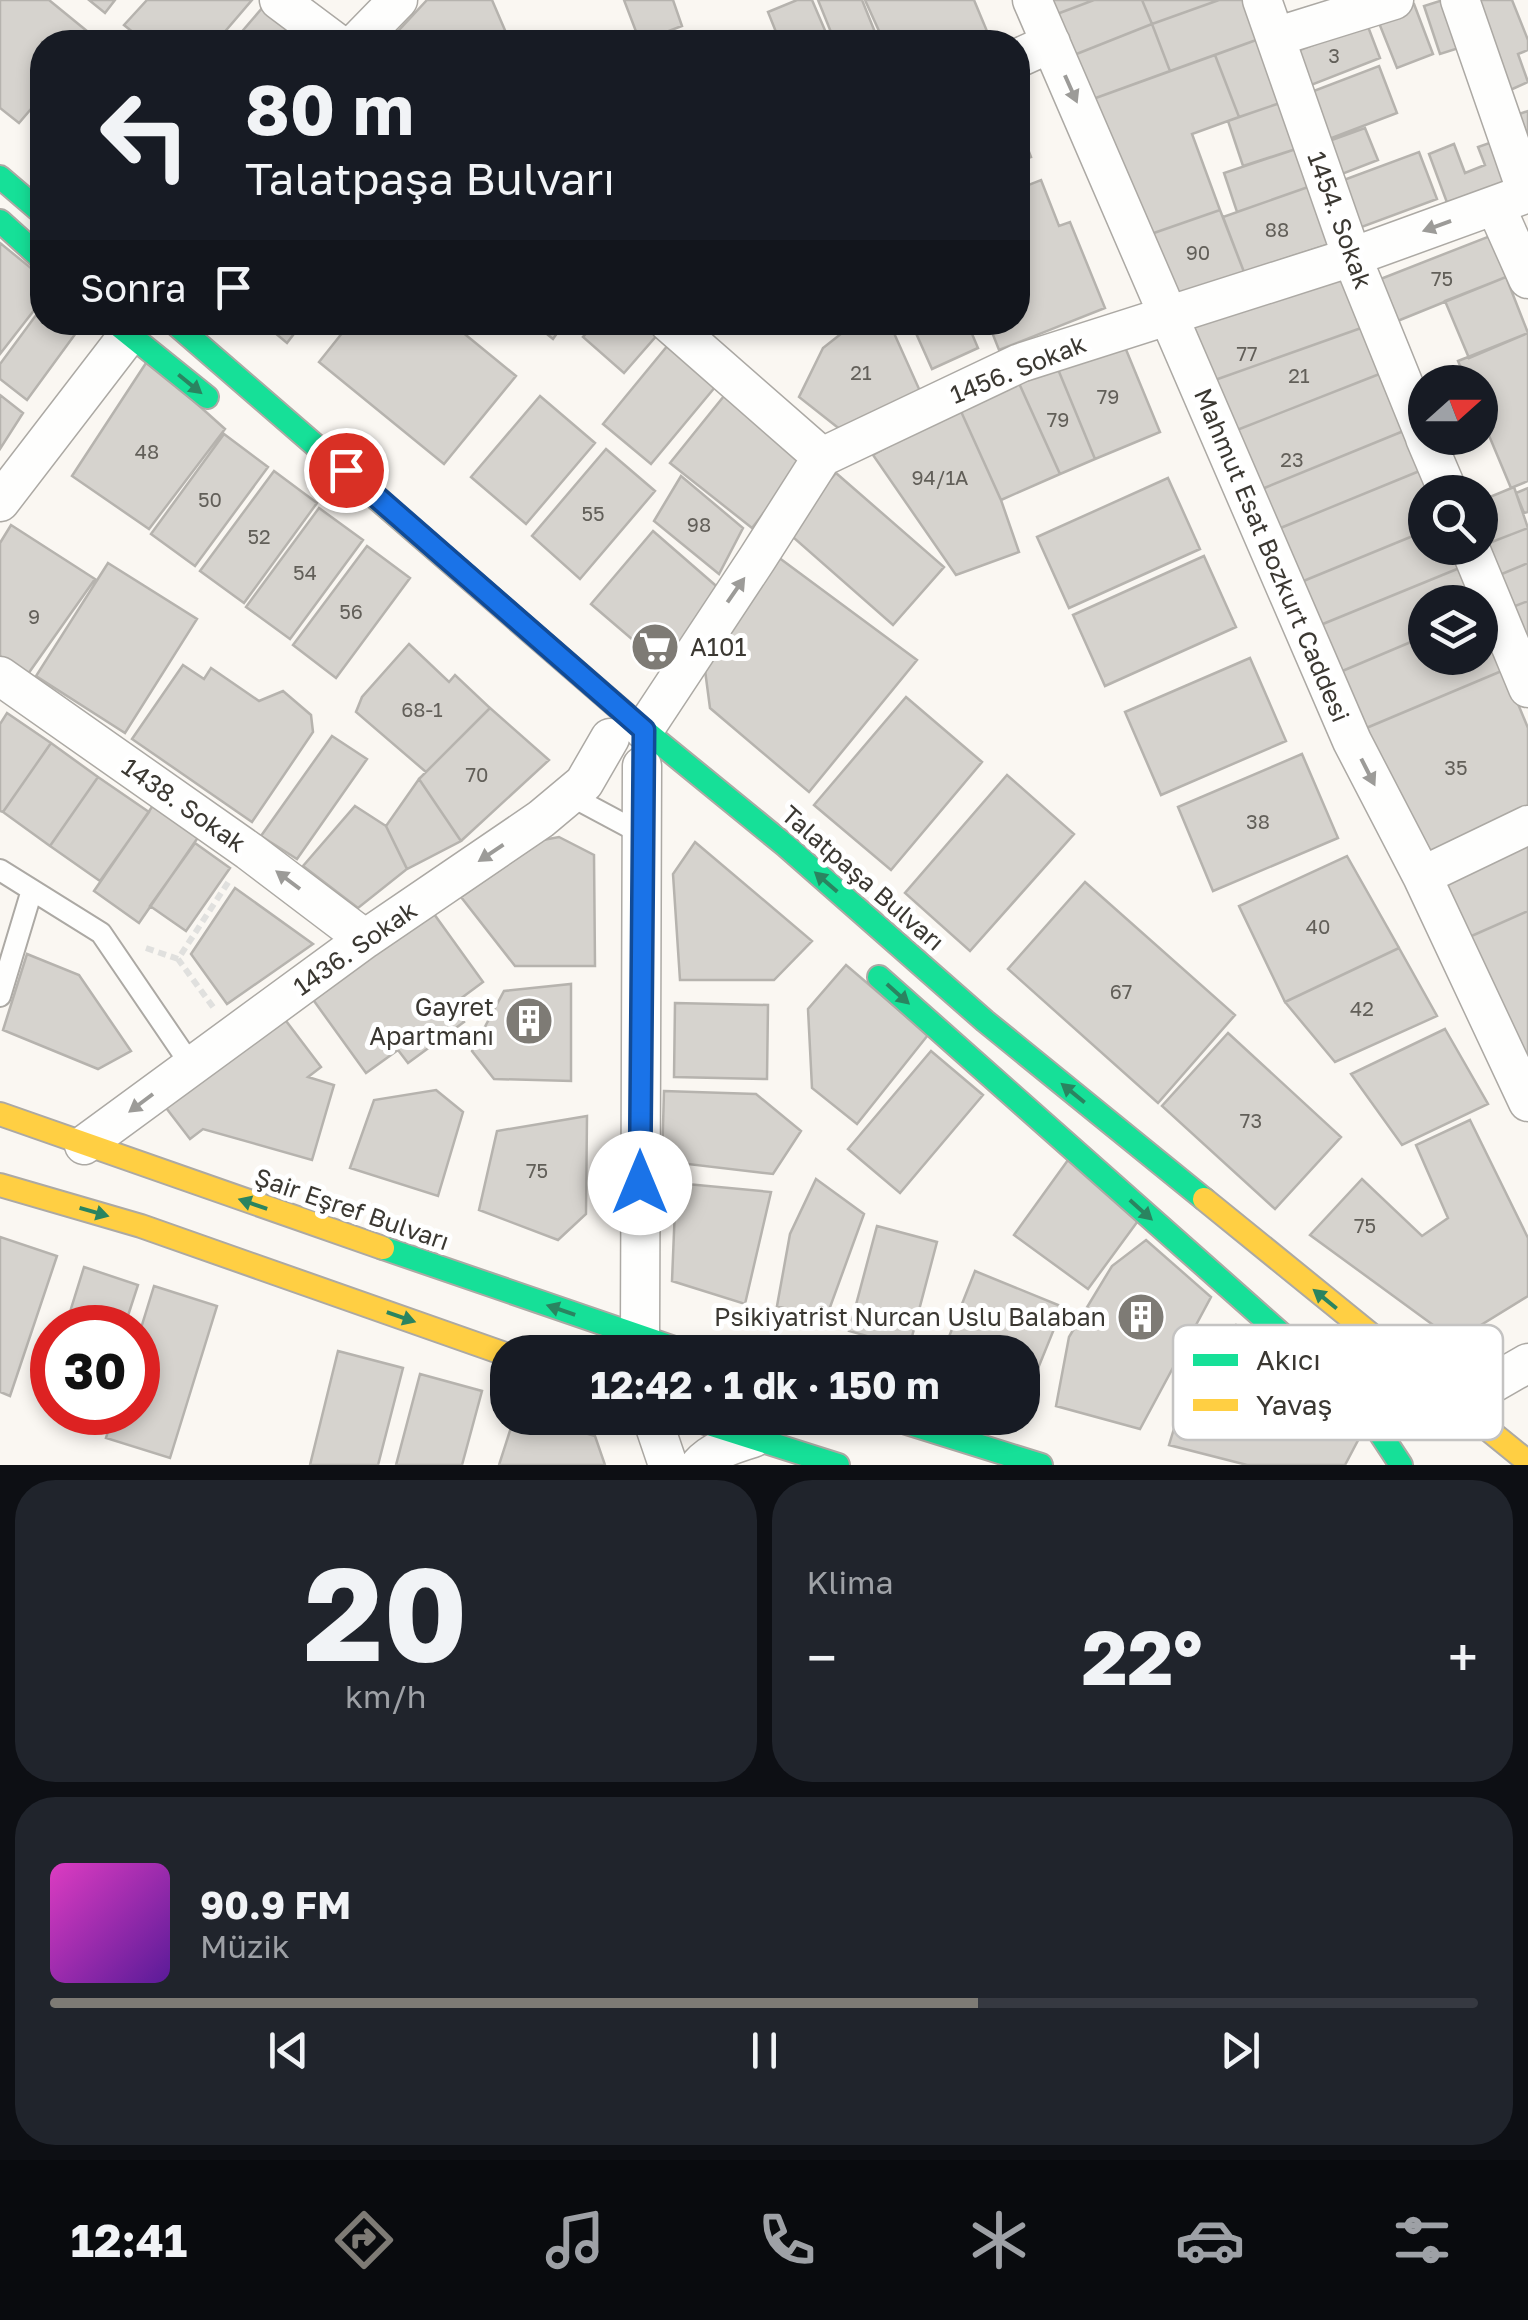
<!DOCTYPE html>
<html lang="tr">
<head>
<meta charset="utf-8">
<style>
	body { margin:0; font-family:"Golos Text",sans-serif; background:#20242c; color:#f1f3f6; height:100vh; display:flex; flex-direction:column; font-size:38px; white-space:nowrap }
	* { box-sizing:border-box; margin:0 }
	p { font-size:32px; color:#9ea1a6 }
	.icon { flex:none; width:55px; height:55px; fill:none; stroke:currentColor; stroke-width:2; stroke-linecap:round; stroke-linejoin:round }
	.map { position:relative; height:1465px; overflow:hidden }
	.sheet { display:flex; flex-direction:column; gap:15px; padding:15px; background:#0d0f14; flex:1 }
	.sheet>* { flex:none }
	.hud { position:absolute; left:30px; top:30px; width:1000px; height:305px; border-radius:40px; box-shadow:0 5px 15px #0003; background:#171b24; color:#f1f3f6; overflow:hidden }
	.needle { width:65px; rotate:69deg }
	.fabs { position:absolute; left:1408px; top:365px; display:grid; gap:20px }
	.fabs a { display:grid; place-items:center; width:90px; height:90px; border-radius:50%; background:#171b24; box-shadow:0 5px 15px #0003; font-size:50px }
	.speed { position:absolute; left:30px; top:1305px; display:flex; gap:20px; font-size:50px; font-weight:700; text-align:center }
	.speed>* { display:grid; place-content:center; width:130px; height:130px; border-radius:50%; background:#171b24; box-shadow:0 5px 15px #0003; line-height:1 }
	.speed .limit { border:15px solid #d22; background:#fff; color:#111 }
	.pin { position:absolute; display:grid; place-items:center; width:85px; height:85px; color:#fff; margin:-42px; border:5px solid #fff; border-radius:50%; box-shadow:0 2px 10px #0007 }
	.me { position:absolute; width:110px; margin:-55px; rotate:0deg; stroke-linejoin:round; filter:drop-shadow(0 0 8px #0008) }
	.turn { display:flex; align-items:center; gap:35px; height:210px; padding:0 50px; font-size:45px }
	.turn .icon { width:130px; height:130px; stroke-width:2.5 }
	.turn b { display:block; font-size:70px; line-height:85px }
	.then { display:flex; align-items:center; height:95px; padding:0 50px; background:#0003; gap:20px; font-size:38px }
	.big { font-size:75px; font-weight:700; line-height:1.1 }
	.sheet .tile { flex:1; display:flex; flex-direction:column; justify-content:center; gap:15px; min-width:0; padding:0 35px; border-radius:40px; background:#20242c }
	.sheet .dial { align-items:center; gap:0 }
	.dial b { font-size:130px; line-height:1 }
	.song { display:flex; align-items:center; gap:30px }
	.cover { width:120px; height:120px; border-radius:15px; background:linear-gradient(135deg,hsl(310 70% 55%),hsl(270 70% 35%)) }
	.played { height:10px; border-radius:5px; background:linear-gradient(90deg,#7e7b75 65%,#363941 65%) }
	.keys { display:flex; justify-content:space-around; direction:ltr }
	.heat { display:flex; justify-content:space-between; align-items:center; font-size:55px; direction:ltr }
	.sheet .tiles { flex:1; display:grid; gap:15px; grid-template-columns:1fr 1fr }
	.tile:last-child { grid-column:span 2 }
	.trip { position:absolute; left:490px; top:1335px; width:550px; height:100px; border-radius:40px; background:#171b24; box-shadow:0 5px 15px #0003; font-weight:700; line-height:100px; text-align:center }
	.tabs { display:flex; height:160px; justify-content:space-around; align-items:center; background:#090b0e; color:#9ea1a6 }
	.tabs .icon { width:70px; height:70px }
	.tabs .selected { color:#7e7b75 }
	.tabs b { font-size:45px; color:#f1f3f6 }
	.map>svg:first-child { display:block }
</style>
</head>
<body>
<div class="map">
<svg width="1528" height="1465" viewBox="0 0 1528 1465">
	<rect width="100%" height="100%" fill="#faf7f2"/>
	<!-- building -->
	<path fill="#d6d3ce" stroke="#b6b3ae" stroke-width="2.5" d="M0,0H49L93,36L88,42H42V96L19,123L0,108Z
		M89,0H115L105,13Z
		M147,0H252L216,42H145L124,25Z
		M269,0L308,42H233Z
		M427,0H492L510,42H388Z
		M624,0H673L682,26L640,42Z
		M797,0H812L830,42H780L768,12Z
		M818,0H862L879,42H835Z
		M865,0H974L989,36L974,42H884Z
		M1051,0H1094L1057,14Z
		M1094,0H1142L1152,24L1074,55L1057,14Z
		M1142,0H1219L1152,24Z
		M1219,0H1246L1259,39L1170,71L1152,24Z
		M1443,0L1459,48L1440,54L1424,6Z
		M1463,0H1512L1528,40V50L1518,54L1528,82L1508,91Z
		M1414,4L1433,54L1397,68L1377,18Z
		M1152,24L1170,71L1093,99L1074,55Z
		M1367,24L1380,58L1301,89L1287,55Z
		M762,32L767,42H738Z
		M1259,39L1283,102L1239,117L1215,55Z
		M1215,55L1239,117L1192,134L1220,210L1151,234L1093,99Z
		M1379,66L1397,113L1316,144L1298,97Z
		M1283,102L1299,148L1243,166L1228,121Z
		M1528,111V137L1519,114Z
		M42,116V136L32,128Z
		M1018,123L1031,157L1018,162Z
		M1365,128L1378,160L1342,174L1329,141Z
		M1495,141L1512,185L1449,208L1429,154L1454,144L1465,173L1485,165L1478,147Z
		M1299,148L1311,186L1237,212L1224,173Z
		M1419,152L1437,199L1359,228L1341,181Z
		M1041,180L1059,226L1070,222L1105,308L999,350L988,322H1018V189Z
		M1311,186L1330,244L1244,272L1223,217Z
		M1220,210L1244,272L1178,295L1151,234Z
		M1490,236L1506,277L1395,322L1378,280Z
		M0,243L42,277V300L0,354Z
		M1506,277L1528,333L1469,358L1445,301Z
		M1341,278L1364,327L1215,380L1194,327Z
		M42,307V322H84L27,400L0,379V364Z
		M262,322H303L287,343Z
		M351,322H450L516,376L444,464L319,362Z
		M532,322H565L553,339Z
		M596,322H661L665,326L624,373L583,337Z
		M856,322H889L924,400L846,434L799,397L823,348Z
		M911,322H967L978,348L932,369Z
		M1364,327L1382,373L1237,430L1215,380Z
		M1528,333V481L1511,488L1480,414V382H1467L1458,361Z
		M1120,335L1160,432L1095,459L1055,362Z
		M673,339L721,380L651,464L603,424Z
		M148,360L225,429L149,529L72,476Z
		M1055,362L1095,459L1060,474L1018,381Z
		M1382,373L1406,430L1262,489L1237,430Z
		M1018,381L1060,474L1001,500L959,407Z
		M728,391L809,456L752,528L670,463Z
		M0,395L23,413L0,449Z
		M540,396L595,443L526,524L471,477Z
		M959,407L1001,500L1019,552L956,575L873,455Z
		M1406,430L1422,470L1278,529L1262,489Z
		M224,434L268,467L195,566L151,534Z
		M606,449L655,491L580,579L532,536Z
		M1422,470L1431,492H1425V531L1301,582L1278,529Z
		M274,471L317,503L244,603L200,571Z
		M836,473L944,567L893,625L786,531Z
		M681,476L743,528L719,574L654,521Z
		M1168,478L1200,549L1069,608L1037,537Z
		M1514,487L1528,528L1484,545L1480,535V501Z
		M1528,488V512L1524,513L1516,493Z
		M319,508L363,540L290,639L246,607Z
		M11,525L95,579L28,674L0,656V543Z
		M1528,528V563L1497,576L1484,545Z
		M653,531L730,598L668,670L591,604Z
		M1425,531V548H1453L1462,567L1318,626L1301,582Z
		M367,546L410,578L336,678L293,645Z
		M1204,556L1236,627L1105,686L1073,615Z
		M778,557L917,660L809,792L710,708L703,655Z
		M108,563L197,619L125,733L36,676Z
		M1528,563V601L1510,608L1497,576Z
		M1462,567L1476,602H1425V636L1340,672L1318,626Z
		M1528,601V641L1510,608Z
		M1480,613L1504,670L1364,729L1340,672L1425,636V658H1480Z
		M409,644L449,682L455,675L490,708L426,772L356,712L362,697Z
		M1250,658L1286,741L1161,795L1125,712Z
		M183,665L204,679L211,668L259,701L283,691L311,715L313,732L252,822L132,739Z
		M1504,670L1528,728V807L1429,857L1364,729Z
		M906,697L982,762L891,870L814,805Z
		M490,708L549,760L461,841L419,779Z
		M7,713L51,743L3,812L0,811V724Z
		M332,736L367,759L297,859L261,836Z
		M51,743L98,777L50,846L3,812Z
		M1302,754L1338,838L1213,891L1178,807Z
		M1007,775L1074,834L970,951L905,893Z
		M98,777L149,812L100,881L50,846Z
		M419,779L461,841L407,869L386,826Z
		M154,804L199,836L139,923L94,891Z
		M355,806L386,826L407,869L358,908L303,866Z
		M559,837L594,855L595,966H515L461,897L543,840Z
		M1528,838V911L1467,938L1440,876Z
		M695,842L812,941L774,980H680L673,874Z
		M195,843L230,868L186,931L150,906Z
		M1347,856L1399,948L1285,1002L1239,906Z
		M1085,882L1235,1015L1158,1103L1008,969Z
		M235,888L313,944L227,1004L191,954Z
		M429,907L483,982L452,1005L464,1022L408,1063L398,1050L366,1073L309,994Z
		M1528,911V1066L1467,938Z
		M1399,948L1437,1016L1335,1062L1285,1002Z
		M27,954L79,975L131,1051L98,1069L3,1030Z
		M846,965L928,1035L857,1124L812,1088L808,1009Z
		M571,984V1081L494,1079L472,1051L504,991Z
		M675,1003L768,1005L767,1079L674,1077Z
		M277,1009L321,1067L308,1077L334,1085L312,1160L203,1129L190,1139L160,1100Z
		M1445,1029L1488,1104L1402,1145L1351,1074Z
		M1228,1033L1341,1137L1275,1209L1162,1106Z
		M931,1051L983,1095L900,1193L848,1149Z
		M436,1090L463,1112L438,1196L350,1168L374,1100Z
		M664,1091L756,1094L801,1131L773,1174L662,1161Z
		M587,1116L586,1214L558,1240L479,1210L497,1131Z
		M1470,1120L1528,1238V1296L1455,1341L1310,1235L1362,1179L1422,1236L1448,1218L1416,1145Z
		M1068,1160L1143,1214L1088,1289L1014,1235Z
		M816,1179L864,1214L825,1321L777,1306L790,1234Z
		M676,1183L771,1192L745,1304L672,1281Z
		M877,1226L937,1242L909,1348L849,1331Z
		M0,1237L57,1256L10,1396L0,1392Z
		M1146,1240L1211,1297L1140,1429L1056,1406L1069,1337L1112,1266Z
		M84,1267L138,1285L124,1328H65Z
		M975,1271L1063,1307L1028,1393L1022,1391V1352H943Z
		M154,1286L217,1306L170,1458L106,1438L114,1412H138V1338Z
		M1236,1325L1365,1427L1345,1465H1247L1169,1445L1184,1396L1211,1348Z
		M338,1351L403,1368L378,1465H310Z
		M52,1364V1403L41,1400Z
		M420,1374L482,1391L462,1465H396Z
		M514,1418H534L595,1436L605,1465H499Z"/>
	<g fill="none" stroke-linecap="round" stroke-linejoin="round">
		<!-- lane casing -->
		<g stroke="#aca9a4" stroke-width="24">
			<path id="lane" d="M569,795L642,834
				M0,870L101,933L191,1065
				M0,996L32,890"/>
		</g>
		<!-- street casing -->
		<g stroke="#aca9a4" stroke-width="41">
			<path id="street" d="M279,0L335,42
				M1032,0L1352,741L1422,876L1528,1102
				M1262,0L1352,257L1425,437
				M1460,0L1527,193
				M1275,37L1394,0
				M357,42L398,0
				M1018,58L1051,43
				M1495,205L1528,279
				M668,322L822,457
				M1425,438L1448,492
				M0,502L129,334
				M1470,548L1528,688
				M0,676L249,851L365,939
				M644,730L757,559L822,457L1020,363L1352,257L1528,193
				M1422,876L1528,825
				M84,1145L365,939L541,819L584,783L610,738
				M640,1338L642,766
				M1455,1405L1528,1363
				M652,1418L668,1465
				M700,1465C713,1450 734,1444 753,1438"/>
		</g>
		<!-- fast casing -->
		<g stroke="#aca9a4" stroke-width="26">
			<path id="fast" d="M0,177L42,213
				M0,221L42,259
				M114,322L207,397
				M173,322L644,730L786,846L985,1021L1204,1199
				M879,977L1286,1338L1374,1424L1401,1465
				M383,1248L686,1352
				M690,1418L838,1465
				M891,1418L1041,1465"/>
		</g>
		<!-- slow casing -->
		<g stroke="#aca9a4" stroke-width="26">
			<path id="slow" d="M0,1114L383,1248
				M0,1185L141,1226L508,1355
				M1204,1199L1528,1462"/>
		</g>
		<!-- path -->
		<path stroke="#e0e0de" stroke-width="6" stroke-dasharray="8 5" stroke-linecap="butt" d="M146,948L178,959
			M213,1007L178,959L229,881"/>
		<!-- lane -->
		<use href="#lane" stroke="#fefefd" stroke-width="20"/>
		<!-- street -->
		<use href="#street" stroke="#fefefd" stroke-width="38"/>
		<!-- fast -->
		<use href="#fast" stroke="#16e098" stroke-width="22"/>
		<!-- slow -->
		<use href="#slow" stroke="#ffcf43" stroke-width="22"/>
	</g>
	<!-- one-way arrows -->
	<defs><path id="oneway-solid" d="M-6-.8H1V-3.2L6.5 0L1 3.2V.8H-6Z" transform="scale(2.5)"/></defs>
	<g fill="#9c9b98">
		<use href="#oneway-solid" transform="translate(1071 89) rotate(66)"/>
		<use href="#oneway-solid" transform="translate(1437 226) rotate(160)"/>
		<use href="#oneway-solid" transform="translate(736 590) rotate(-55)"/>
		<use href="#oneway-solid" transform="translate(1368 772) rotate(63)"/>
		<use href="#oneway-solid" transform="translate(491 853) rotate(146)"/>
		<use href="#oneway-solid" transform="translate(288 880) rotate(-143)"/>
		<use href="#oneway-solid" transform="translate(141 1103) rotate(143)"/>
	</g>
	<g fill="#2a8460">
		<use href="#oneway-solid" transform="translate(190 384) rotate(39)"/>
		<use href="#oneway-solid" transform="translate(826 882) rotate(-139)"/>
		<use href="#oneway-solid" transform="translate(898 994) rotate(42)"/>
		<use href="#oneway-solid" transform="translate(1073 1093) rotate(-141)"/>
		<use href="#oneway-solid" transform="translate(253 1204) rotate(-161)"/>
		<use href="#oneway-solid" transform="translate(1141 1210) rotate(42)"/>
		<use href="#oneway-solid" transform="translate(94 1212) rotate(16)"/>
		<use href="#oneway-solid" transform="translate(1325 1299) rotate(-141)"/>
		<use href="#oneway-solid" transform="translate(561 1310) rotate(-161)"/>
		<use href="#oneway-solid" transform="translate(401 1317) rotate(19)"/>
	</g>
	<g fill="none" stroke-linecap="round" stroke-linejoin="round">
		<!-- route casing -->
		<g stroke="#114b97" stroke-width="25">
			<path id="route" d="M346,470L644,730L640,1183"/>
		</g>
		<!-- route -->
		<use href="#route" stroke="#1a73e8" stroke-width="18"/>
	</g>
	<!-- icons -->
	<defs>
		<g id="supermarket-disc" transform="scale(2.5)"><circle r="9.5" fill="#7e7b75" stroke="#fff"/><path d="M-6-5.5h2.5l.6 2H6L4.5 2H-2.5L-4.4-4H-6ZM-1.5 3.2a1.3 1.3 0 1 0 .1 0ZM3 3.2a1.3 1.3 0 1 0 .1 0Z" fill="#fff"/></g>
		<g id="building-disc" transform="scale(2.5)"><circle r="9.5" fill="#7e7b75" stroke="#fff"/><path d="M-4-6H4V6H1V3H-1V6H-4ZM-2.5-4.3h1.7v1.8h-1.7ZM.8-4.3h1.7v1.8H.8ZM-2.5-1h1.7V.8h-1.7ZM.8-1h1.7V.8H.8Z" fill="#fff"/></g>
	</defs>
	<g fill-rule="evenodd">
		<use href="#supermarket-disc" x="655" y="647"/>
		<use href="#building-disc" x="529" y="1021"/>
		<use href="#building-disc" x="1141" y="1317"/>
	</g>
	<g text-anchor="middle" stroke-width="10" stroke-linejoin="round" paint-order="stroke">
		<!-- number labels -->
		<g font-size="20" fill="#625f59">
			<text x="1334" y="63">3</text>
			<text x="1277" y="237">88</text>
			<text x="1198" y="260">90</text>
			<text x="1442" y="286">75</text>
			<text x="1247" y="361">77</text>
			<text x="861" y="380">21</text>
			<text x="1299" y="383">21</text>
			<text x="1108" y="404">79</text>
			<text x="1058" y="427">79</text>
			<text x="147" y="459">48</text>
			<text x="1292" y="467">23</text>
			<text x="940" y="485">94/1A</text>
			<text x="210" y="507">50</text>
			<text x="593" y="521">55</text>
			<text x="699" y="532">98</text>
			<text x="259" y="544">52</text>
			<text x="305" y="580">54</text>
			<text x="351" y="619">56</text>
			<text x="34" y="624">9</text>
			<text x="422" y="717">68-1</text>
			<text x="1456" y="775">35</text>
			<text x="477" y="782">70</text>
			<text x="1258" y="829">38</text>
			<text x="1318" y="934">40</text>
			<text x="1121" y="999">67</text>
			<text x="1362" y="1016">42</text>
			<text x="1251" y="1128">73</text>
			<text x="537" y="1178">75</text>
			<text x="1365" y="1233">75</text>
		</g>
		<!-- street labels -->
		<g font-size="25" fill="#3b3832" stroke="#fff">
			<text transform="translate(1340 220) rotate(70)" y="9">1454. Sokak</text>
			<text transform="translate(1018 369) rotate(-22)" y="9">1456. Sokak</text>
			<text transform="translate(1272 555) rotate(67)" y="9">Mahmut Esat Bozkurt Caddesi</text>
			<text transform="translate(184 805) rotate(35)" y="9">1438. Sokak</text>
			<text transform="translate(863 878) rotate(41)" y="9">Talatpaşa Bulvarı</text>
			<text transform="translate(355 948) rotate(-35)" y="9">1436. Sokak</text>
			<text transform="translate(352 1209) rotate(19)" y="9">Şair Eşref Bulvarı</text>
		</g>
		<!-- poi labels -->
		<g font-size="25" fill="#3b3832" stroke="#fff" text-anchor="end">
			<text x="690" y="656" text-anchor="start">A101</text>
			<text x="494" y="1016">Gayret<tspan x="494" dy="29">Apartmanı</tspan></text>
			<text x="1106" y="1326">Psikiyatrist Nurcan Uslu Balaban</text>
		</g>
	</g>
	<!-- legend -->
	<rect x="1173" y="1325" width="330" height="115" rx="15" fill="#fff" stroke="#c4c3c2" stroke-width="2.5"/>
	<rect x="1193" y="1354" width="45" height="12" fill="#16e098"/>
	<rect x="1193" y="1399" width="45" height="12" fill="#ffcf43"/>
	<g font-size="28" fill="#3b3832">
		<text x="1256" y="1370">Akıcı</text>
		<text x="1256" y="1415">Yavaş</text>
	</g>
</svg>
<div class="fabs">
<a><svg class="needle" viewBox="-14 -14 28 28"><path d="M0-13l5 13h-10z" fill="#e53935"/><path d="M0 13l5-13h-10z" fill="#9ea1a6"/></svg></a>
<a><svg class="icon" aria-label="search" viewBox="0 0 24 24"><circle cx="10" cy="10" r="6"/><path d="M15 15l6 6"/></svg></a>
<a><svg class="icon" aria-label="layers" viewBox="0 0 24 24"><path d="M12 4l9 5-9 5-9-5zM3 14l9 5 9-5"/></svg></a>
</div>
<div class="speed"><div class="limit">30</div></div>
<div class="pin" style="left:346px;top:470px;background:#d93025"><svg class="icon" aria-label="arrive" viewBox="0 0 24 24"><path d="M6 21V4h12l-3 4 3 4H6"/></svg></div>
<svg class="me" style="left:640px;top:1183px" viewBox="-20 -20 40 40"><circle r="19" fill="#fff"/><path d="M0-13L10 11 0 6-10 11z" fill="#1a73e8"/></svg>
<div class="trip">12:42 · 1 dk · 150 m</div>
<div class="hud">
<div class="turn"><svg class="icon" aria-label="left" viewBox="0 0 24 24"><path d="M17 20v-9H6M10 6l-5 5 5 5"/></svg><div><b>80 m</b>Talatpaşa Bulvarı</div></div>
<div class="then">Sonra<svg class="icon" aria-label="arrive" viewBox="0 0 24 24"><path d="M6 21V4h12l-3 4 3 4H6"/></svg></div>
</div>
</div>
<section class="sheet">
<div class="tiles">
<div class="tile dial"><b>20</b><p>km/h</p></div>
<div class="tile"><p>Klima</p>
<div class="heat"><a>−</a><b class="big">22°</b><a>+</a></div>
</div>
<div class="tile">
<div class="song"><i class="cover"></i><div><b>90.9 FM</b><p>Müzik</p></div></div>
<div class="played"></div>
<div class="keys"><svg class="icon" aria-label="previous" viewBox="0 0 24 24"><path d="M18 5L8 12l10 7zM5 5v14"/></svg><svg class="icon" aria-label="pause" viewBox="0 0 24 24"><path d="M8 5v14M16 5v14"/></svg><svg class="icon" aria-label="next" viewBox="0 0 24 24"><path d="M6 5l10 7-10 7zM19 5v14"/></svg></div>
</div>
</div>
</section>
<nav class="tabs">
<b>12:41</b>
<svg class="icon selected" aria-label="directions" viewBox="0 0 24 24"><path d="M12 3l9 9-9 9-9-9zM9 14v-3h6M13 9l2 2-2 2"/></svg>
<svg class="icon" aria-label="music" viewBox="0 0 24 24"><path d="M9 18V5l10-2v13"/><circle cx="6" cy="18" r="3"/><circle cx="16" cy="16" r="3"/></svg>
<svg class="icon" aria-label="phone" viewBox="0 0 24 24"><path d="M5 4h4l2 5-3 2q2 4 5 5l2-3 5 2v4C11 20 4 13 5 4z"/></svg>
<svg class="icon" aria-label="climate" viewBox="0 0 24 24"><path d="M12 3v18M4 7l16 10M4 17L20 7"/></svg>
<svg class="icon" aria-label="car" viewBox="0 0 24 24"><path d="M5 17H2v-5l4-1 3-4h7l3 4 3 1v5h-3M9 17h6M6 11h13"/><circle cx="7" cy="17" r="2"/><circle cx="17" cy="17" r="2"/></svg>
<svg class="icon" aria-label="filters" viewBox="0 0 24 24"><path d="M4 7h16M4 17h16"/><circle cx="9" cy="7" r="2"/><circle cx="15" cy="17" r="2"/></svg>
</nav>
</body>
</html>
